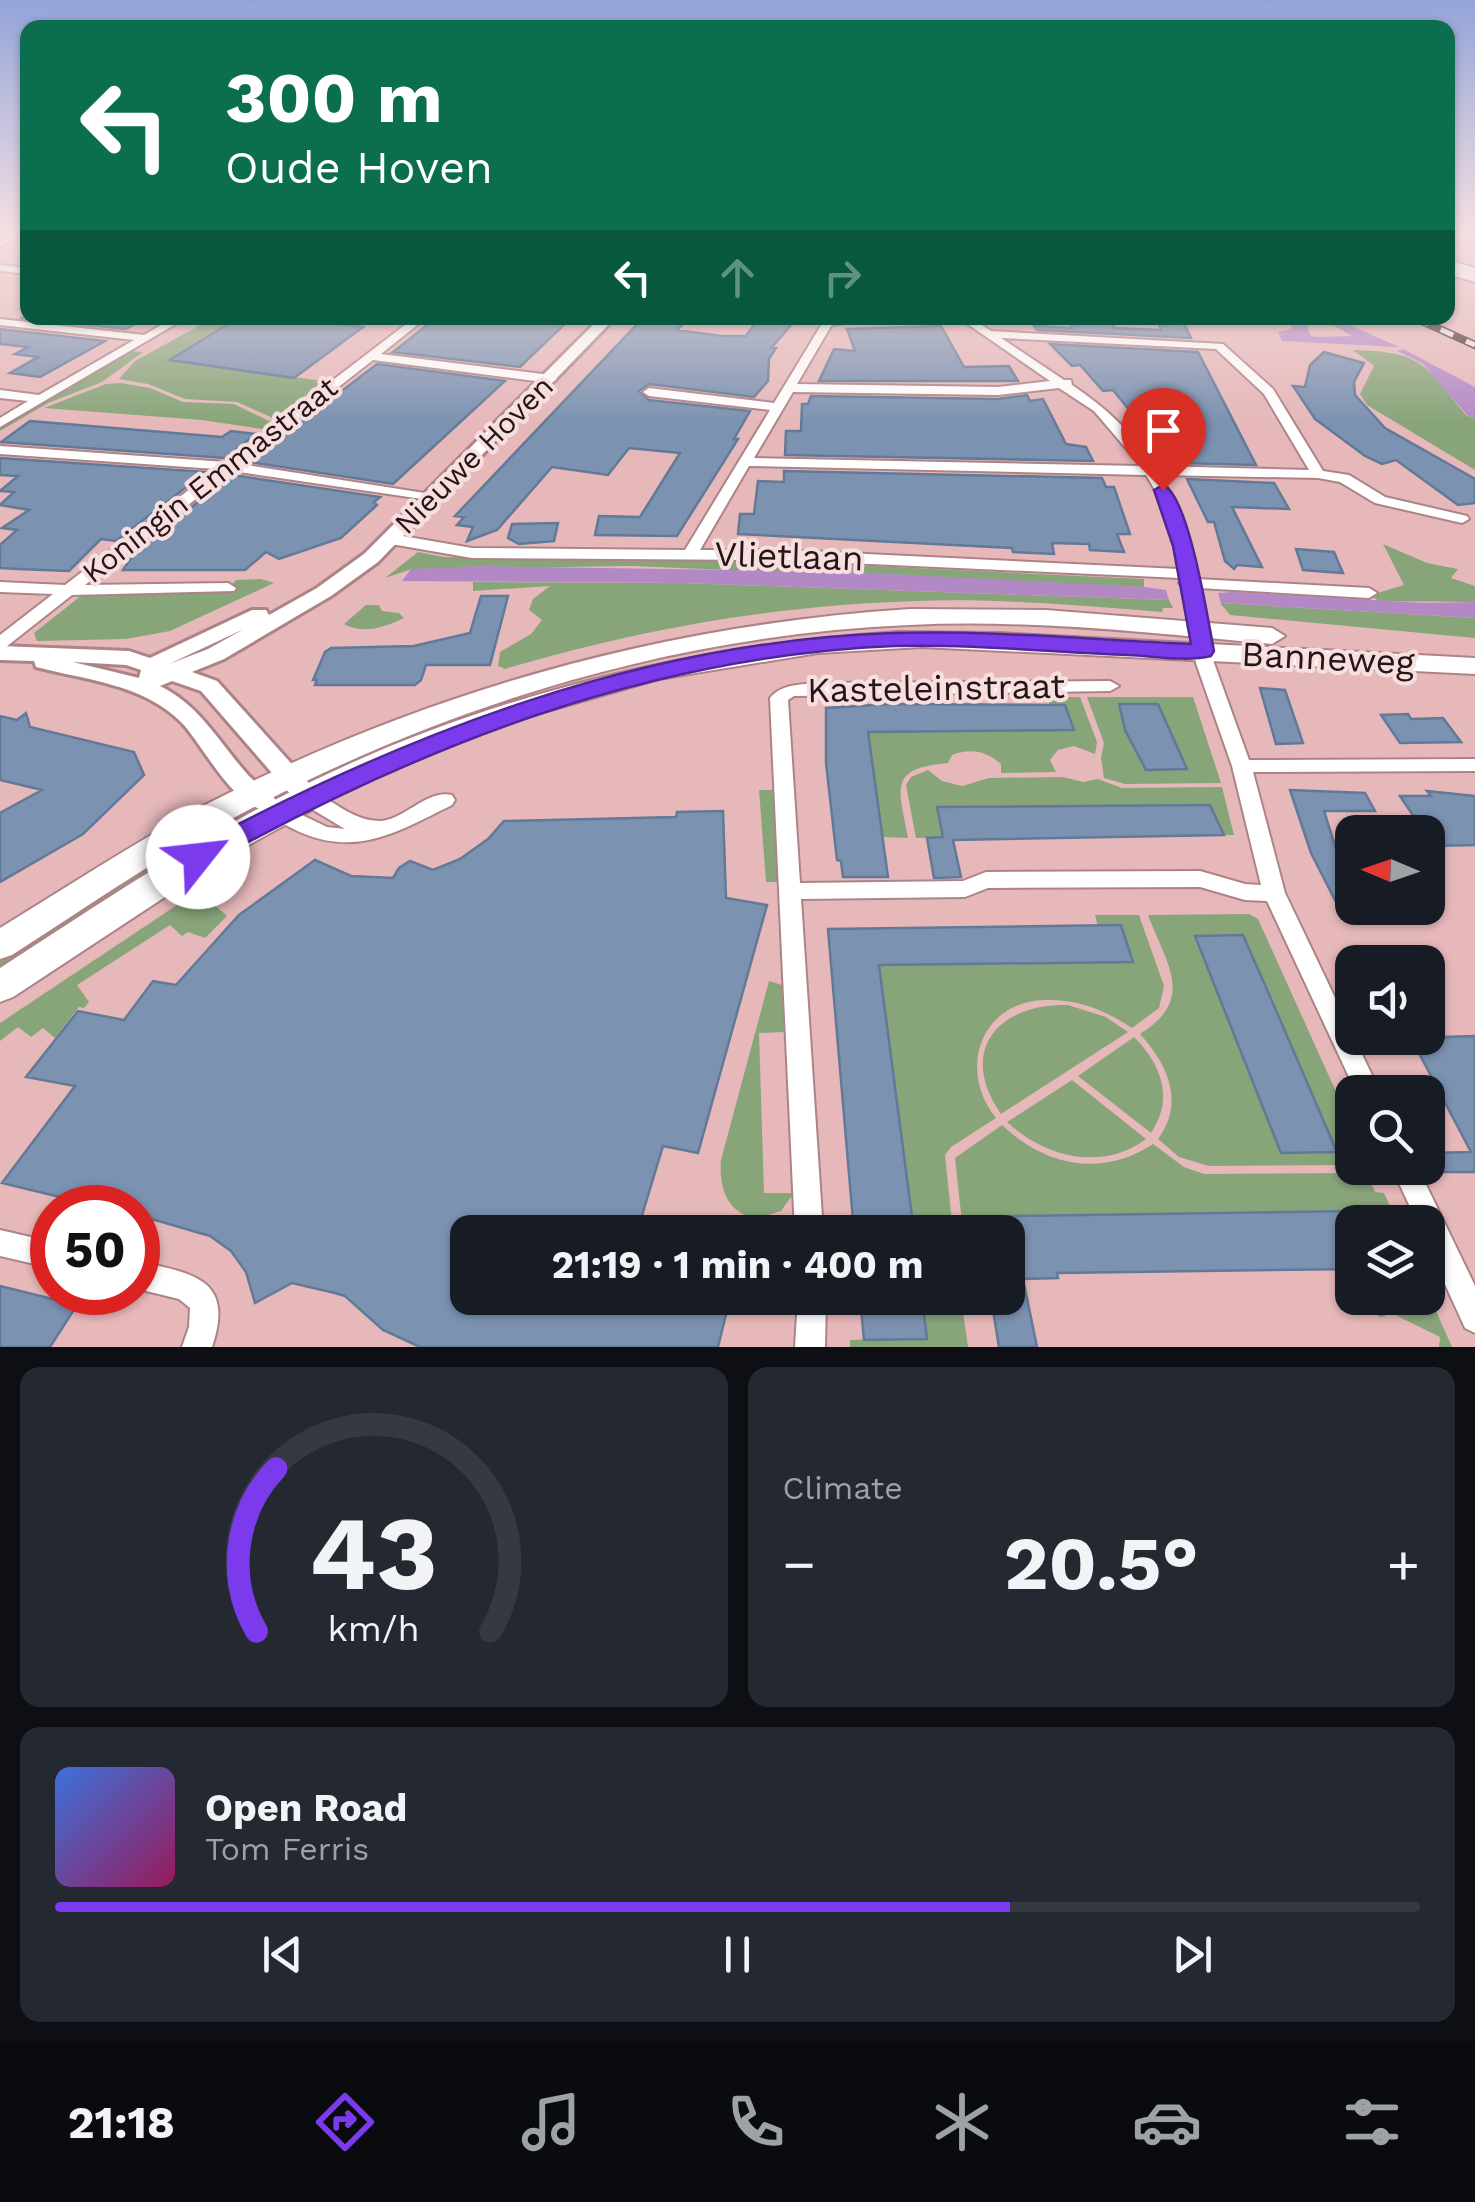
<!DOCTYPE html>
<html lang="en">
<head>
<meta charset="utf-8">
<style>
	body { margin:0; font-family:"Work Sans",sans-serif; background:#242831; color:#f1f3f6; height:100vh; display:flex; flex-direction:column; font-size:38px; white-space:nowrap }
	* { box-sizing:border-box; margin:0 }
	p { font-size:32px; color:#9ea1a6 }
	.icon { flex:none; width:55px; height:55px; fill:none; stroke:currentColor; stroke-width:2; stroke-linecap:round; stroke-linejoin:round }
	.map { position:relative; height:1347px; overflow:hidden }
	.side { display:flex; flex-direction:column; gap:20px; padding:20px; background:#0d0f14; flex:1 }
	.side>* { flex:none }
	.hud { position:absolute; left:20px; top:20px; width:1435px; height:305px; border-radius:20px; box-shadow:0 2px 8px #0004; background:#0b6e4f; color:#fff; overflow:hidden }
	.needle { width:65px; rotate:272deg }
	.tools { position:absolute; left:1335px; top:815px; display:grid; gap:20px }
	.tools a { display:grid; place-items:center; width:110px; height:110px; border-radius:20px; background:#171b24; box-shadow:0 2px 8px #0004; font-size:50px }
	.speed { position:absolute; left:30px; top:1185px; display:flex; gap:20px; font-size:50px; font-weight:700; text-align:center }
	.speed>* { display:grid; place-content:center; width:130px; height:130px; border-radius:50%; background:#171b24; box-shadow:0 2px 8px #0004; line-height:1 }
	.speed .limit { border:15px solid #d22; background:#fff; color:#111 }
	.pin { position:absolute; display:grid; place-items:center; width:85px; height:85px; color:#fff; margin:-102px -42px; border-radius:50% 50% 50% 0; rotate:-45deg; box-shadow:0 0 10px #0007 }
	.pin .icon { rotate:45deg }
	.me { position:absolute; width:110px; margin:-55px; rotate:61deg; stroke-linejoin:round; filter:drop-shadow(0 0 8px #0008) }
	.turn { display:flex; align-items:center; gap:35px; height:210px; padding:0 40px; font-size:45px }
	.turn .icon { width:130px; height:130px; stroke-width:2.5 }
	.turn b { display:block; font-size:70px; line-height:85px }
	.lanes { display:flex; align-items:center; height:95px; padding:0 40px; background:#0003; justify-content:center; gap:50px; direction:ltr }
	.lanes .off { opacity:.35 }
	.big { font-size:75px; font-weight:700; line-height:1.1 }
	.side .card { flex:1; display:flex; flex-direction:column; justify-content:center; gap:15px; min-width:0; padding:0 35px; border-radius:20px; background:#242831 }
	.side .dial { align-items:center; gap:0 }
	.dial svg { height:260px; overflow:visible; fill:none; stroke:#363941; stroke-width:7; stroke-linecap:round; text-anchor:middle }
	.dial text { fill:#f1f3f6; stroke:none }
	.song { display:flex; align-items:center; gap:30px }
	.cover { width:120px; height:120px; border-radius:15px; background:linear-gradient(135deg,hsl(220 70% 55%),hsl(330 70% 35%)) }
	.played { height:10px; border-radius:5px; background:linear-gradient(90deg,#7c3aed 70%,#363941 70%) }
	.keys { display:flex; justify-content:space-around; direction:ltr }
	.heat { display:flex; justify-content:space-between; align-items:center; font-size:55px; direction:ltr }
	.side .tiles { flex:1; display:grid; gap:20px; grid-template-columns:1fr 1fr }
	.card:last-child { grid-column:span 2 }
	.trip { position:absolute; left:450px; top:1215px; width:575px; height:100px; border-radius:20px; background:#171b24; box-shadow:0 2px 8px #0004; font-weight:700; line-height:100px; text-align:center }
	.tab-bar { display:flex; height:160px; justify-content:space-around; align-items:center; background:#090b0e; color:#9ea1a6 }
	.tab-bar .icon { width:70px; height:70px }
	.tab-bar .active { color:#7c3aed }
	.tab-bar b { font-size:45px; color:#f1f3f6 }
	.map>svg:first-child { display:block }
</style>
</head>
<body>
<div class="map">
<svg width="1475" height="1347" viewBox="0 0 1475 1347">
	<rect width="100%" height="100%" fill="#e6b8ba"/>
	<!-- green -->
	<path fill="#88a57a" d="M213,318H242L174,361L324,381L275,419L237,402L185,399L148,384L119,379L135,361Z
		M1353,350C1425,352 1423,364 1467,416L1475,418V470L1367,405L1360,394L1374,366Z
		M130,351L143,352L102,382L48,403L0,431V427Z
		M121,383L150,388L183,402L234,404L271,422L262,429L202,420L44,408L106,384Z
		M1383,544L1427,563L1458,569L1451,578L1475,586V602L1378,601L1371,595L1404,585Z
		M418,552L444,557L724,559L1144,579V587L632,566L412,569L385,578Z
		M261,579L274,583L170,631L126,639L37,641L34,633L82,595L226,592L236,580Z
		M473,582L681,583L1169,600L1173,608H1163L1162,612C1081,606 999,598 918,601C776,605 640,629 505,669L498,666L500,652L531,634L542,620L529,610L533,599L550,586L473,591Z
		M1220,603L1475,618V638L1230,615Z
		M366,605H379L382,611L399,613L404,618C385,627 363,635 344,624Z
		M1047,697H1080L1097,742L1095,754L1074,746L1058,750L1050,760L1056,772L1001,773V764C986,751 971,748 952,755L948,763C887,768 899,789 908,838L883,837L868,732L1074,729L1066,706L1050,705Z
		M1087,697H1193L1221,783L1125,784L1104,778L1101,758L1104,743Z
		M928,770L942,781L962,786L989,778L1063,777L1083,782L1098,779L1122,788L1222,787L1234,835L916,838L906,785L911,777Z
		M759,790H773L778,882H766Z
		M175,847L181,852L0,967V957Z
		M203,895L227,916L205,938L188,932L182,936L170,925L77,985L89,1002L84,1008L79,1007L55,1038L43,1028L31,1037L18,1027L0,1041V1023L177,905Z
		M1249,914L1258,919L1352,1127V1165L1209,1166L1179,1157L1158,1139C1185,1102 1168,1065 1140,1034C1196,999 1167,965 1148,915Z
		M1095,915H1139L1164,986L1159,1008L1132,1028C1105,1010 1078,999 1045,1000C979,1002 958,1071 996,1118L951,1147L945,1155L953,1232H909L876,964L1106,960Z
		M769,981L782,985L784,1032L759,1033L764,1193H794L781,1211L756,1219C726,1212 719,1187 721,1160Z
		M1068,1005L1106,1017L1128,1032L1001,1114C957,1051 998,1003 1068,1005Z
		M1134,1037C1162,1065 1174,1099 1151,1133L1078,1076Z
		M1072,1080L1146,1139C1102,1172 1045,1157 1007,1122Z
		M1002,1125C1045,1166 1102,1178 1153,1144L1184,1167L1204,1174L1367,1173L1375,1192L1384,1193L1397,1222H1378L1373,1212L1000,1217L1002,1232H963L955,1158Z
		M1428,1293L1452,1347H1439L1440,1337L1387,1311L1385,1316L1379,1317L1371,1298H1428Z
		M917,1298H961L968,1347H850V1340L921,1337Z"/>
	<!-- water -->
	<path fill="#b389c5" d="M1289,318H1305L1310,335L1315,337L1352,336L1321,318H1334L1399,347L1282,341L1278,332L1292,329Z
		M1403,349L1475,387V418L1468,416L1422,363L1397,351Z
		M481,566L852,572L1144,587L1166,590L1169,600L681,583L402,581L411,569Z
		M1233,592L1426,603L1475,602V618L1221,603L1218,593Z"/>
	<!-- building -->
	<path fill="#7b92b1" stroke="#627997" stroke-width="2.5" d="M20,318H146L126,329Z
		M238,318H298L363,327L294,378L170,360Z
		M436,318H571L520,367L393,352Z
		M643,318H689L677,330L722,336H746L758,319L793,323L772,347L776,348L769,359L768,381L754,397L649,384L639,391L649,400L750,411L734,439H738L677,536L595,535L599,516L640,517L680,453L629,448L608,475L552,467L497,530L467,541L473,527L457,525L464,517L455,516Z
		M1070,319L1113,321L1114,328L1161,330L1157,320L1183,321L1191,338L1037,330L1034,326L1072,328Z
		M941,326L964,367L1009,366L1018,381H819L834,349L855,351L847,329Z
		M0,329L105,341L40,377L10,373L38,357L15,354L28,347L0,344Z
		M1050,344L1198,352L1256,465L1180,463L1176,454L1169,451L1145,422H1139L1113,390L1103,391L1080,365L1072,366Z
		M1324,352L1364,363L1354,382L1355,395L1385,428L1475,479V503L1458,505L1396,460L1382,464L1365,456L1315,419L1293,386L1305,387L1310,365Z
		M377,364L505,381L393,484L249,462Z
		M1027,395L1030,401L1043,399L1066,444L1086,447L1093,461L785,455L786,431H801L802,404H808L811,396L998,399Z
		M30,421L222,437L231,431L256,434L225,458L1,442Z
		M0,458L206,472L116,541L101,539L69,571L18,569L0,568V545L17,530L2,528L29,510L0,505L14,492L0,491L18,476L0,475Z
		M784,471L1102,478L1106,487H1114L1130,534H1117L1124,552L1090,550L1089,544L1052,543L1054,554L1013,552L1012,548L738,534L740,514H754L758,481L784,482Z
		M233,475L380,497L374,502L377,505L341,538L279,559L266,552L245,570H123L137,549Z
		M1187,479L1274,483L1289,509L1232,507L1262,567L1237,565L1234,569L1225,561L1214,522H1208Z
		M558,523L554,541L519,544L508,538L512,524Z
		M1296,549L1334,552L1343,573L1303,570Z
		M481,596H508L490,665H426L421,680L415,685H315L317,680H313L325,652L331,648L414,646L470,633Z
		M1260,688L1285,690L1303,743L1276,744Z
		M890,704L1065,705L1074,730L868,732L888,877H843L841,861L837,860L826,763V708Z
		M1119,704H1158L1187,769L1146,770L1125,730Z
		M26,713L30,727L134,752L144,775L83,834L0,882V813L42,790L0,780V716L17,720Z
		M1408,714L1411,719L1443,718L1461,742L1400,743L1381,715Z
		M1290,790L1365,793L1375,811H1324L1337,852H1352V902H1336L1311,853Z
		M1427,791L1475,796V845L1432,846L1428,832H1424L1400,796H1431Z
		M1210,805L1224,835L953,840L961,877L934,878L927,838L943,837L937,807Z
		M723,811L726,898L767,905L698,1153L663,1146L640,1222L646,1232H468V1298H730L718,1347H420L383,1330L345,1296L335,1293L292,1283L255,1303L246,1272L231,1251L210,1236L138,1215V1208H105L2,1183L75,1086L26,1077L78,1011L124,1020L153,981L176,985L239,915L315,860L351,876L393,878L399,868L410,861L433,870L460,859L488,839L504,821L676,817L677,812Z
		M1121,925L1133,962L879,965L914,1232H854L828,929Z
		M1243,935L1275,1008L1337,1152L1281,1153L1195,936Z
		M1475,1036V1172H1437L1428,1153L1471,1152L1411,1038Z
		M1352,1211V1269L1057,1273L1058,1278L1023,1279L1037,1347H999L991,1298H1008V1216Z
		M0,1286L77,1305L50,1347H0Z
		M860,1298H922L927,1339L864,1340Z"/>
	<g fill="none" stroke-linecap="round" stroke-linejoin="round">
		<!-- minor casing -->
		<g stroke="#ae8385" stroke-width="4">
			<path id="minor" d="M11,234H24L0,246V239Z
				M1448,260L1475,268V274L1448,266Z
				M0,265L28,268V274L0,271Z
				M173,318H186L0,427V418L28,401L0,398V390L39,395L134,340L0,325V319L144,335Z
				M414,318H426L381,354L551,375L557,379L551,383L373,360L240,464L431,494L436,495V501L232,471L85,585L228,583L236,588L234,591L72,595L6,647L0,648V635L53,594L0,592V582L65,585L216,469L0,454V446L226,462Z
				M833,318H878C865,326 846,320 831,326L797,384L998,387L1050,381L959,318H971L991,331L1223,344L1273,389L1323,471L1349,475L1385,497L1467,516L1469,519L1462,523L1375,503L1340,482L1318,478L1160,475C1180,506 1190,544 1197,579L1369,588L1377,593L1369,598L1199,588L1214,663L1249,760L1475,759V771L1253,772L1285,893L1380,1092H1356L1267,901L1245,900L1200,887L988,888L965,897L801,899L823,1232H795L770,698C782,684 798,685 816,683L1110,681L1119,686L1110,691L794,696L788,700L800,883L963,881L986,872L1200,871L1245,884L1261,885L1232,766L1196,663L1183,587L1179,583L1181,578L783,560L472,558L391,544L383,539L391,534L472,548L685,550L770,410L649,396L643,392L649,388L774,403L823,322ZM1001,338L1216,349L1264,394L1309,470L1155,466C1133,433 1105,407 1072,385L1071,380H1064ZM1059,388L1094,411L1141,466L754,458L793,392L998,395ZM749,466L1146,475C1164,502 1174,537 1179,569L783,550H700Z
				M307,790C333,798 349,820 379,821C404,821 426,789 452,795L455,800L452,805C401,830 359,857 302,833C290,828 277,821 269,811L272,806L279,804L327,827L345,829L300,802L297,797L300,792Z
				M1392,1168H1418L1475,1286V1333L1465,1328L1428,1247V1222H1417Z
				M0,1230L52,1242V1268L0,1256Z
				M138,1261C193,1274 235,1278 212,1347H182L189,1327L190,1308L179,1299L138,1289Z
				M798,1298H826L825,1347H795Z"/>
		</g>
		<!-- tertiary casing -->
		<g stroke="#ae8385" stroke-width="6">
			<path id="tertiary" d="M600,318H615L378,562L331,596L224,659L192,672L217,681L316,791L320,797L316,803H298L201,691L172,681L160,686C201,706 219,743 249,776C258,785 271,792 278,803L274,809C239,819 203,744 181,722C143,684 86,680 36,667L34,661L0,660V646L129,651L150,658L252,610H266L269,615L317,588L364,554ZM244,629L208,649L169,664ZM73,662L126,665L141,670L139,678Z"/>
		</g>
		<!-- secondary casing -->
		<g stroke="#ae8385" stroke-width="4">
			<path id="secondary" d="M1448,264L1475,272V282L1448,274Z
				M910,609L1046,610L1272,628L1285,636L1272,644C1152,633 1030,619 909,625C669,635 436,708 224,823C151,862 82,910 12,955L0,959V928C67,887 132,844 201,807C423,692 661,625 910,609Z
				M897,632L999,633L1475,658V674L922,647L818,653L659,679L509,722L359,784L218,862L13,997L0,1002V968C87,912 173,853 265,805C461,701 677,647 897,632Z"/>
		</g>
		<!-- minor -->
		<use href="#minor" fill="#fff" fill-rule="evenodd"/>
		<!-- tertiary -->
		<use href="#tertiary" fill="#fff" fill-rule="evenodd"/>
		<!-- secondary -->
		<use href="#secondary" fill="#fff" fill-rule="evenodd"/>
		<!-- rail casing -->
		<g stroke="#402c2d" stroke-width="8">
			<path id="rail" d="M1415,318L1475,345"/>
		</g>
		<!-- rail -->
		<use href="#rail" stroke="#f7dfe0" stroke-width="5" stroke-dasharray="14" stroke-linecap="butt"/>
	</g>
	<!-- sky -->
	<linearGradient id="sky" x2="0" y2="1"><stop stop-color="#93a3da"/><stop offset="0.55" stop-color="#f4dfe0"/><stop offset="1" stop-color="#f4dfe0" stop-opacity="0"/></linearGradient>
	<rect width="1475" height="423" fill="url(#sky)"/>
	<!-- route -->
	<path fill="#7c3aed" stroke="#51269a" stroke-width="2.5" d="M1163,485C1189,495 1208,621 1214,651L1211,656C1186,662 1154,656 1128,655C1051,652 971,644 894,646C648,656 420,746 208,864H189L185,857L189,850C406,733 644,641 894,633C993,630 1093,640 1191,644L1173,546L1154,490Z"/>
	<g text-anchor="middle" stroke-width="8" stroke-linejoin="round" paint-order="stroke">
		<!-- far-street labels -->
		<g font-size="30" fill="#251516" stroke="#f7dfe0">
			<text transform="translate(474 455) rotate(-45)" y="10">Nieuwe Hoven</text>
			<text transform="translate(210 480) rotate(-38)" y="10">Koningin Emmastraat</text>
		</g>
		<!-- street labels -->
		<g font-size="35" fill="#251516" stroke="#f7dfe0">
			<text transform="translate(789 556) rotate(2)" y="12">Vlietlaan</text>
			<text transform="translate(1328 658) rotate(3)" y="12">Banneweg</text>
			<text transform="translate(936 688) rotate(-1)" y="12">Kasteleinstraat</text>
		</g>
	</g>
</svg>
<div class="tools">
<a><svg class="needle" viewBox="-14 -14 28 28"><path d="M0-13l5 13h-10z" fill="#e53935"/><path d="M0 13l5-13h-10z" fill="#9ea1a6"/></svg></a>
<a><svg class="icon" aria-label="sound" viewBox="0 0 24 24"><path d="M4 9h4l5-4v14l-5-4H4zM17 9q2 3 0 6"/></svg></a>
<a><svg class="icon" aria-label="search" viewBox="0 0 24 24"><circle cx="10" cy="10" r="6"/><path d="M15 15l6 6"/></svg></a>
<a><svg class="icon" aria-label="layers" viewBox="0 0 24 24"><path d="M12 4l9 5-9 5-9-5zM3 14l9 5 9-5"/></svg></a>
</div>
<div class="speed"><div class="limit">50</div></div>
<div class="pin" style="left:1163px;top:490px;background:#d93025"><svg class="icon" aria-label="arrive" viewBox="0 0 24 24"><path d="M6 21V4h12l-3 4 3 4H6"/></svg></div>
<svg class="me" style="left:198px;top:857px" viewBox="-20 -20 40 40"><circle r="19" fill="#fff"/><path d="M0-13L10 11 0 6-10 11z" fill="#7c3aed"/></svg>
<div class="trip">21:19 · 1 min · 400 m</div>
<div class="hud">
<div class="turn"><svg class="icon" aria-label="left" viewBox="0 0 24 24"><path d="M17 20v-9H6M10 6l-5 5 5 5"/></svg><div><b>300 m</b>Oude Hoven</div></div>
<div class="lanes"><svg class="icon" aria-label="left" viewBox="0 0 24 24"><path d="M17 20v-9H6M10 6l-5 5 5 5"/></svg><svg class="icon off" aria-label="ahead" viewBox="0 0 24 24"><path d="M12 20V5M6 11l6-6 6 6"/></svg><svg class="icon off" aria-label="right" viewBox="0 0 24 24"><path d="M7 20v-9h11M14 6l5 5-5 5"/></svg></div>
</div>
</div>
<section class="side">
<div class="tiles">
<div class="card dial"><svg viewBox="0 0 100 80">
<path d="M14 69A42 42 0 1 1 86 69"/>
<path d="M14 69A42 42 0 0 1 20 19" stroke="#7c3aed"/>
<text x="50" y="56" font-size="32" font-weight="700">43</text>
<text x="50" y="72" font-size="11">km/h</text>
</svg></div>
<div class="card"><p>Climate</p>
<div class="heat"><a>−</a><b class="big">20.5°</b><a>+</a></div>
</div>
<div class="card">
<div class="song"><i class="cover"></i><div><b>Open Road</b><p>Tom Ferris</p></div></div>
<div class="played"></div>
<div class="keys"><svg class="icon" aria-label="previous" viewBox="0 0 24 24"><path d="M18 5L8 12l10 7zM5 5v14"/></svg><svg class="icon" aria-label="pause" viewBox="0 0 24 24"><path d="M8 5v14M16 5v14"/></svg><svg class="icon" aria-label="next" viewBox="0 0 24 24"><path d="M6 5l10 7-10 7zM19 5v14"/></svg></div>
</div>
</div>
</section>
<nav class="tab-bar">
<b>21:18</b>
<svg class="icon active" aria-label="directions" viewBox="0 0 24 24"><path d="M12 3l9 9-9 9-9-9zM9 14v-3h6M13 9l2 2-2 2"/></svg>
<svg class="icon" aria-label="music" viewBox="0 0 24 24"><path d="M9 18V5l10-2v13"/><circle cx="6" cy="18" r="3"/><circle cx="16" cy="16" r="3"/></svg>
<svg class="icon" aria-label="phone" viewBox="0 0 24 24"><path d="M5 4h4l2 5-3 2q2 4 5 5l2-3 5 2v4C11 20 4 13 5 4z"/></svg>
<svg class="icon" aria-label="climate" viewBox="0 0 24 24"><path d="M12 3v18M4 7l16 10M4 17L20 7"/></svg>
<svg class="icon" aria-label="car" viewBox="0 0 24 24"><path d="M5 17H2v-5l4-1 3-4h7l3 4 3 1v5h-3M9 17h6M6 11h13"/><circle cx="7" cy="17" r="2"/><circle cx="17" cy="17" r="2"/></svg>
<svg class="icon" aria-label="filters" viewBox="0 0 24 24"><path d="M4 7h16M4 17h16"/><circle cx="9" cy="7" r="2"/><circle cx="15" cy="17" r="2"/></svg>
</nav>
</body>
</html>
